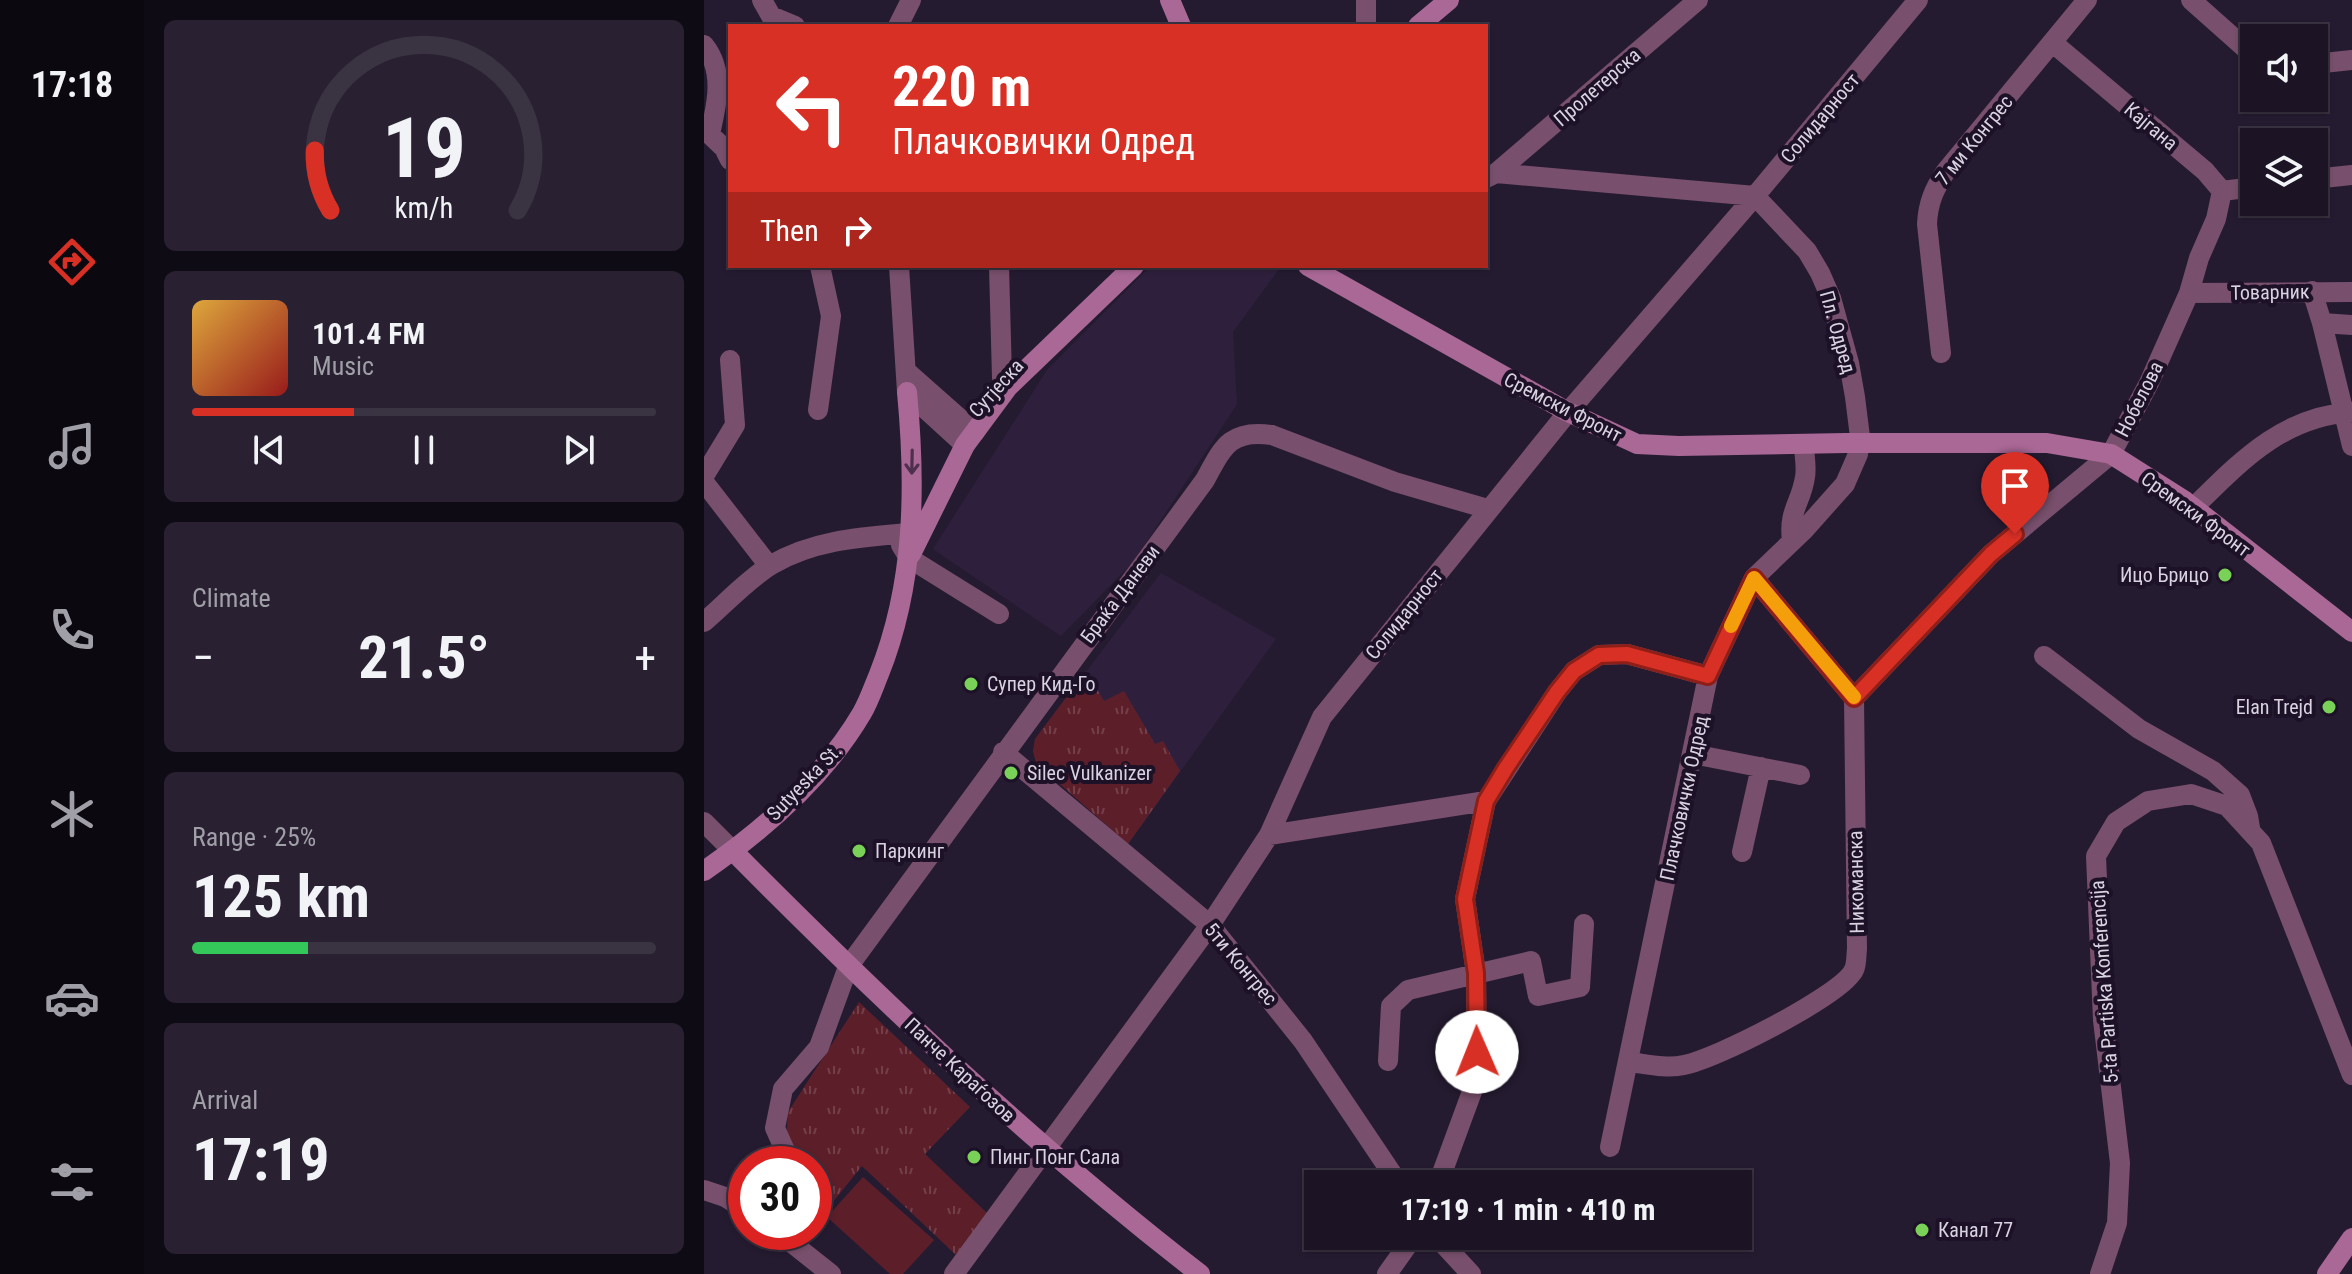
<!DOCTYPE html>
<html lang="en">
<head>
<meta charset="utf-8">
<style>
	body { margin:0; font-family:"Roboto Condensed",sans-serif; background:#292132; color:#f1f3f6; height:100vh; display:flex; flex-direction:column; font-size:30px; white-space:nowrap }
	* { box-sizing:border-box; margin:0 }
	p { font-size:26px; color:#a09ea7 }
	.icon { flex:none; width:44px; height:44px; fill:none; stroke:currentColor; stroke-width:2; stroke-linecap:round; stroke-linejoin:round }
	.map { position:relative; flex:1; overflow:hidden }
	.drawer { display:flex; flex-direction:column; gap:20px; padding:20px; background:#0f0b14; width:560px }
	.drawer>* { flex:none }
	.top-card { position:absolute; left:24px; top:24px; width:760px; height:244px; border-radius:0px; box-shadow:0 2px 6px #0004,0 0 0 2px #3a3342; background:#d93025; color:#fff; overflow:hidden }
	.fabs { position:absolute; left:1536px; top:24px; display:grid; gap:16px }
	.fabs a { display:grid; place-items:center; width:88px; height:88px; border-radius:0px; background:#1c1425; box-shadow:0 2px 6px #0004,0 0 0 2px #3a3342; font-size:40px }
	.speed { position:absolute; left:24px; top:1146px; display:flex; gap:16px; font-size:40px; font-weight:700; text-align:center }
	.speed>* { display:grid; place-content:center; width:104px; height:104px; border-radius:50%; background:#1c1425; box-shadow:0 2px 6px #0004,0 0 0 2px #3a3342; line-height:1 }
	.speed .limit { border:12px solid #d22; background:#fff; color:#111 }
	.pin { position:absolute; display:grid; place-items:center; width:68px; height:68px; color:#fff; margin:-82px -34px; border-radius:50% 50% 50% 0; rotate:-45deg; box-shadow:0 0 8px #0007 }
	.pin .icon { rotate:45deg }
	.me { position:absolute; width:88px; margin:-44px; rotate:359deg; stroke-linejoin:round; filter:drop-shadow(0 0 6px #0008) }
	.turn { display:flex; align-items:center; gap:28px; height:168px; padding:0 32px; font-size:36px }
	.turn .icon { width:104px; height:104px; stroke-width:2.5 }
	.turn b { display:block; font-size:56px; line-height:68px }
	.then { display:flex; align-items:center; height:76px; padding:0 32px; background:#0003; gap:16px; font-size:30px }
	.big { font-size:60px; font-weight:700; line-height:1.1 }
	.drawer .tile { flex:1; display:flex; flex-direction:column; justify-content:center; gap:12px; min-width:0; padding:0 28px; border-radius:12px; background:#292132 }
	.drawer .dial { align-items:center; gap:0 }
	.dial svg { height:208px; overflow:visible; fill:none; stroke:#3a3342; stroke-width:7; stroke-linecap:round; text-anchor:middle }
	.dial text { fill:#f1f3f6; stroke:none }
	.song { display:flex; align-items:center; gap:24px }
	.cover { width:96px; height:96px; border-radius:12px; background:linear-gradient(135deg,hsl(40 70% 55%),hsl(0 70% 35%)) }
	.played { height:8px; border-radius:4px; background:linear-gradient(90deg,#d93025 35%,#3a3342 35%) }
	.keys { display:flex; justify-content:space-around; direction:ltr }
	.heat { display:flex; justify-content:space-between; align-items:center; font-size:44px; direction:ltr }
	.charge { height:12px; border-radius:6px; background:linear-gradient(90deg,#34c759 25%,#3a3342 0) }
	.trip { position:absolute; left:600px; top:1170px; width:448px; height:80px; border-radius:0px; background:#1c1425; box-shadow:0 2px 6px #0004,0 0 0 2px #3a3342; font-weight:700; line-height:80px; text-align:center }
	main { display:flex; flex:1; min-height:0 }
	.menu { display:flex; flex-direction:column; width:144px; justify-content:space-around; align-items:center; background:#0b080f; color:#a09ea7 }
	.menu .icon { width:56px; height:56px }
	.menu .on { color:#d93025 }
	.menu b { font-size:36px; color:#f1f3f6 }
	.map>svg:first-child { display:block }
</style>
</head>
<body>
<main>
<nav class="menu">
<b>17:18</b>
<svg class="icon on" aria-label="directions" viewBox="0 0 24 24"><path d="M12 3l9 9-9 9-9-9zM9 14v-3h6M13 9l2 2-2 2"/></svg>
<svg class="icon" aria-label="music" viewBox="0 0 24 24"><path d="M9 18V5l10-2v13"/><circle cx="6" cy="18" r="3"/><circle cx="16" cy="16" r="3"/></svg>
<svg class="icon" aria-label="phone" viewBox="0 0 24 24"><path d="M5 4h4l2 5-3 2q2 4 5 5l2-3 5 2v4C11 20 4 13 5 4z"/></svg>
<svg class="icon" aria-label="climate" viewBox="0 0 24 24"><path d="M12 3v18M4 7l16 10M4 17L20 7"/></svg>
<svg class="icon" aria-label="car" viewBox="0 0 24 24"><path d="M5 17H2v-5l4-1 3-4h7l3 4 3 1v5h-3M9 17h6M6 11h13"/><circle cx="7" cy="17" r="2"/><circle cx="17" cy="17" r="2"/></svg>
<svg class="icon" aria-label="filters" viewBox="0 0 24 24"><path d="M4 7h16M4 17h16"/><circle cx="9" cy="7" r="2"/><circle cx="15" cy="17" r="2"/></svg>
</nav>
<section class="drawer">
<div class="tile dial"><svg viewBox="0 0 100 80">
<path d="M14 69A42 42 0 1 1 86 69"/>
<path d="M14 69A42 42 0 0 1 8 46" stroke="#d93025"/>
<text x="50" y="56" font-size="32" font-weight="700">19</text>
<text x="50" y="72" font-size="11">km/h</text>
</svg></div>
<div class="tile">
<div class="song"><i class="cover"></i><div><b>101.4 FM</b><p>Music</p></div></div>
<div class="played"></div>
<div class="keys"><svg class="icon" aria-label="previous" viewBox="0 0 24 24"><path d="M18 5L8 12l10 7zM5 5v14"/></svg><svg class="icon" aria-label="pause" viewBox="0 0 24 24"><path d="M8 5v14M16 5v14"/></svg><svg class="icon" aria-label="next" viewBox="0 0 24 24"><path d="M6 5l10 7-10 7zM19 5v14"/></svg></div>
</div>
<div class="tile"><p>Climate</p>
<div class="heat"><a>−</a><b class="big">21.5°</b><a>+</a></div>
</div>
<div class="tile"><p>Range · 25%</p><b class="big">125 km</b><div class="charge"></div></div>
<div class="tile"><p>Arrival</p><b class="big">17:19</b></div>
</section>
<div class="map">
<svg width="1648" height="1274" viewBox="0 0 1648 1274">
	<defs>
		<pattern id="park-tufts" width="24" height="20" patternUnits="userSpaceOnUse" patternTransform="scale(2)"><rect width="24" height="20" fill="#5c1f2a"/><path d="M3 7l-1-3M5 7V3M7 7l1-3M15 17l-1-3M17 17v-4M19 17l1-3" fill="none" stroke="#733f49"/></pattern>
	</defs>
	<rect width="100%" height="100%" fill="#251b31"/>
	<!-- built -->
	<path fill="#2e203d" d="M447,266H569L575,269L529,332L533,404L430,561L357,636L229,549L343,370Z
		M457,573L572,639L424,844L332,763L329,751L331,739Z"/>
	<!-- green -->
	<path fill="#5c1f2a" d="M159,1177L230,1240L199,1274H186L123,1217Z"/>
	<!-- park -->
	<path fill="url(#park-tufts)" d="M382,671L400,701L420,691L451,744L459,741L476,771L424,844L332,763L329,751L331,739Z
		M155,1002L266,1107L221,1154L284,1214L252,1255L158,1166L124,1208L110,1186V1164H96L82,1141L84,1112Z"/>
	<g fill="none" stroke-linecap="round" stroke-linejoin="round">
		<!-- street -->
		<path stroke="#784f6c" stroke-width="20" d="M58,0L67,16L91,26
			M662,0V26
			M1487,0L1550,56
			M194,26L207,0
			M1349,43L1501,171L1518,191L1550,187
			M0,45C21,71 13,104 6,134
			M1610,64L1648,60
			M0,129L20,148L26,160
			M792,173L994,0
			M782,178L792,173L1051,196L1103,251L1116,273L1127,298L1145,363L1151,397L1156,437L1154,454L1141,484L1100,530L1050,578L1004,676L906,1147
			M1610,179L1648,175
			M195,266L203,392L261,445
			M295,266L298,378
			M1608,291L1618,323L1648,446
			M1485,293L1648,292
			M1618,323L1648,325
			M1237,353L1223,224C1224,203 1230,189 1242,171L1383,0
			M202,371L271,432
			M114,410L127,316L116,266
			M0,476L31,425L26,360
			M0,482L65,566
			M1489,508C1536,462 1577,417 1648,412
			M1088,541C1084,510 1097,504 1101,477C1103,467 1100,455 1100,444
			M197,545L205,558L295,614
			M0,622C21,604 43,580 67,565C109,540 157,537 205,533
			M1340,656L1435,729L1509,771L1536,795L1544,816L1546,828
			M1150,698L1287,554L1407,454L1445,383L1485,293L1495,258L1512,219L1518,191
			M299,752L506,925L599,1041L695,1184
			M989,754L1096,775
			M0,822L29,851
			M565,835L782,801
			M1038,852L1057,767
			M684,1061L687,1006L704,990L827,961L834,996L876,987L880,924
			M925,1062C942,1064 963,1069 980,1065C1012,1059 1131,998 1148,973C1153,967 1152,957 1153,949L1150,698L1050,578
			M87,1164L71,1128L79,1089L115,1047L144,967L501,480C519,447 526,429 568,435L691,482L784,509
			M734,1184L773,1078L772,973L761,899L782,801L853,692L870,671L895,655L923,654L1004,676
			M0,1190L21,1197L42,1210
			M74,1232L127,1274
			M732,1236L767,1274
			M250,1274L506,925L565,835L618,717L864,412L1051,196L1214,0
			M683,1274L710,1236
			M1396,1274L1413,1223L1416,1163L1399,1020L1392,856L1412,822L1444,801L1487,794L1523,806L1557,843L1648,1075"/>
		<!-- secondary -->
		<path stroke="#aa6897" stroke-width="20" d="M466,0L477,26
			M714,26L745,0
			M604,266L864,412L933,444L975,446L1142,443
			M1169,443H1343L1407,454L1481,501L1648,632
			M207,554L261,445L304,387L430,266
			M29,851C177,1000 329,1145 496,1274
			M0,871C61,829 121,776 158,713C165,701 170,686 175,674C211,584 212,487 203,392
			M1623,1274L1648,1238"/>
		<!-- secondary-bridge -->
		<path stroke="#aa6897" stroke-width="20" d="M1142,443H1169"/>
	</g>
	<!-- one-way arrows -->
	<defs><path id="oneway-shaft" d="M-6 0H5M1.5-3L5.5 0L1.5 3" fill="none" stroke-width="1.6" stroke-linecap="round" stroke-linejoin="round" transform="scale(2)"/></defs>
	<use stroke="#4e2f4e" href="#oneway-shaft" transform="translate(208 462) rotate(91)"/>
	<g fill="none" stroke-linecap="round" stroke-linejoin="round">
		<!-- route casing -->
		<g stroke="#8d1f18" stroke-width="20">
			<path id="route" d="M773,1052L772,973L761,899L782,801L802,768L853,692L870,671L895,655L923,654L1004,676L1050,578L1150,698L1287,554L1311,534"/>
		</g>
		<!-- route -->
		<use href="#route" stroke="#d93025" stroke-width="14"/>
		<!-- slow -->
		<path stroke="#f59e0b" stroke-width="14" d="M1027,626L1050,578L1150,697"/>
	</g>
	<!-- markers -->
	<g fill="#7ad157" stroke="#1c1127" stroke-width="3">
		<circle cx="1521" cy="575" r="8"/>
		<circle cx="267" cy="684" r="8"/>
		<circle cx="1625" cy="707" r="8"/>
		<circle cx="307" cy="773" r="8"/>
		<circle cx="155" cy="851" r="8"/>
		<circle cx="270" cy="1157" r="8"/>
		<circle cx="1218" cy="1230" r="8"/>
	</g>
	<g text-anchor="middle" stroke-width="8" stroke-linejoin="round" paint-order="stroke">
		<!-- street labels -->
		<g font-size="20" fill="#d9d2e1" stroke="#1c1127">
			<text transform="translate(893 87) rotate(-41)" y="7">Пролетерска</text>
			<text transform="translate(1116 118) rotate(-50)" y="7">Солидарност</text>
			<text transform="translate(1447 126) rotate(40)" y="7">Кајгана</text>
			<text transform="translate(1270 140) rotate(-51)" y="7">7 ми Конгрес</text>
			<text transform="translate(1566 292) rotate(-1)" y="7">Товарник</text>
			<text transform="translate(1134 332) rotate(74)" y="7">Пл. Одред</text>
			<text transform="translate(292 388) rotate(-48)" y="7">Сутјеска</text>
			<text transform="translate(1435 399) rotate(-63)" y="7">Нобелова</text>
			<text transform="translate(859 407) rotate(27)" y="7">Сремски Фронт</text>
			<text transform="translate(1492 514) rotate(36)" y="7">Сремски Фронт</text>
			<text transform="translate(416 594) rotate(-53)" y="7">Браќа Даневи</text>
			<text transform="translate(700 614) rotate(-51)" y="7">Солидарност</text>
			<text transform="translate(100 782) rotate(-46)" y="7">Sutyeska St.</text>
			<text transform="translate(980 798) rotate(-78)" y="7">Плачковички Одред</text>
			<text transform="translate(1152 882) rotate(-91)" y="7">Никоманска</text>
			<text transform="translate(537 964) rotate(50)" y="7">5ти Конгрес</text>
			<text transform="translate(1400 982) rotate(-94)" y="7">5-ta Partiska Konferencija</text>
			<text transform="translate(256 1070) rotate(43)" y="7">Панче Караѓозов</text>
		</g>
		<!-- poi labels -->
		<g font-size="20" fill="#d9d2e1" stroke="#1c1127" text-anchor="start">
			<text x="1505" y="582" text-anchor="end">Ицо Брицо</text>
			<text x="283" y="691">Супер Кид-Го</text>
			<text x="1609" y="714" text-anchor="end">Elan Trejd</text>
			<text x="323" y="780">Silec Vulkanizer</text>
			<text x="171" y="858">Паркинг</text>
			<text x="286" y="1164">Пинг Понг Сала</text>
			<text x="1234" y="1237">Канал 77</text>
		</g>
	</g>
</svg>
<div class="fabs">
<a><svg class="icon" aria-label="sound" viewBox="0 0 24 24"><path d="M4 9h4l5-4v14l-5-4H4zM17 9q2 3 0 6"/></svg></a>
<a><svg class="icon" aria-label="layers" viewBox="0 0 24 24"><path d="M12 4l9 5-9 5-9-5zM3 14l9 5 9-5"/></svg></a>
</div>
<div class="speed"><div class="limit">30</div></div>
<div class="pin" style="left:1311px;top:534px;background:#d93025"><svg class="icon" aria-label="arrive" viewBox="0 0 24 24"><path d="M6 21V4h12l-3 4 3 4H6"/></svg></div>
<svg class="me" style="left:773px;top:1052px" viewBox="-20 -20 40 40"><circle r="19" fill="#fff"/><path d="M0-13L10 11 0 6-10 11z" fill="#d93025"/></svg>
<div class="trip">17:19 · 1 min · 410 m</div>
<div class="top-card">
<div class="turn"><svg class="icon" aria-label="left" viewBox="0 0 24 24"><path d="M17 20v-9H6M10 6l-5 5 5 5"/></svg><div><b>220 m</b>Плачковички Одред</div></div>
<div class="then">Then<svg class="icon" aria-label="right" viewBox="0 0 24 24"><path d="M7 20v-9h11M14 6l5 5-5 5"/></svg></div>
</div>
</div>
</main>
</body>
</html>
